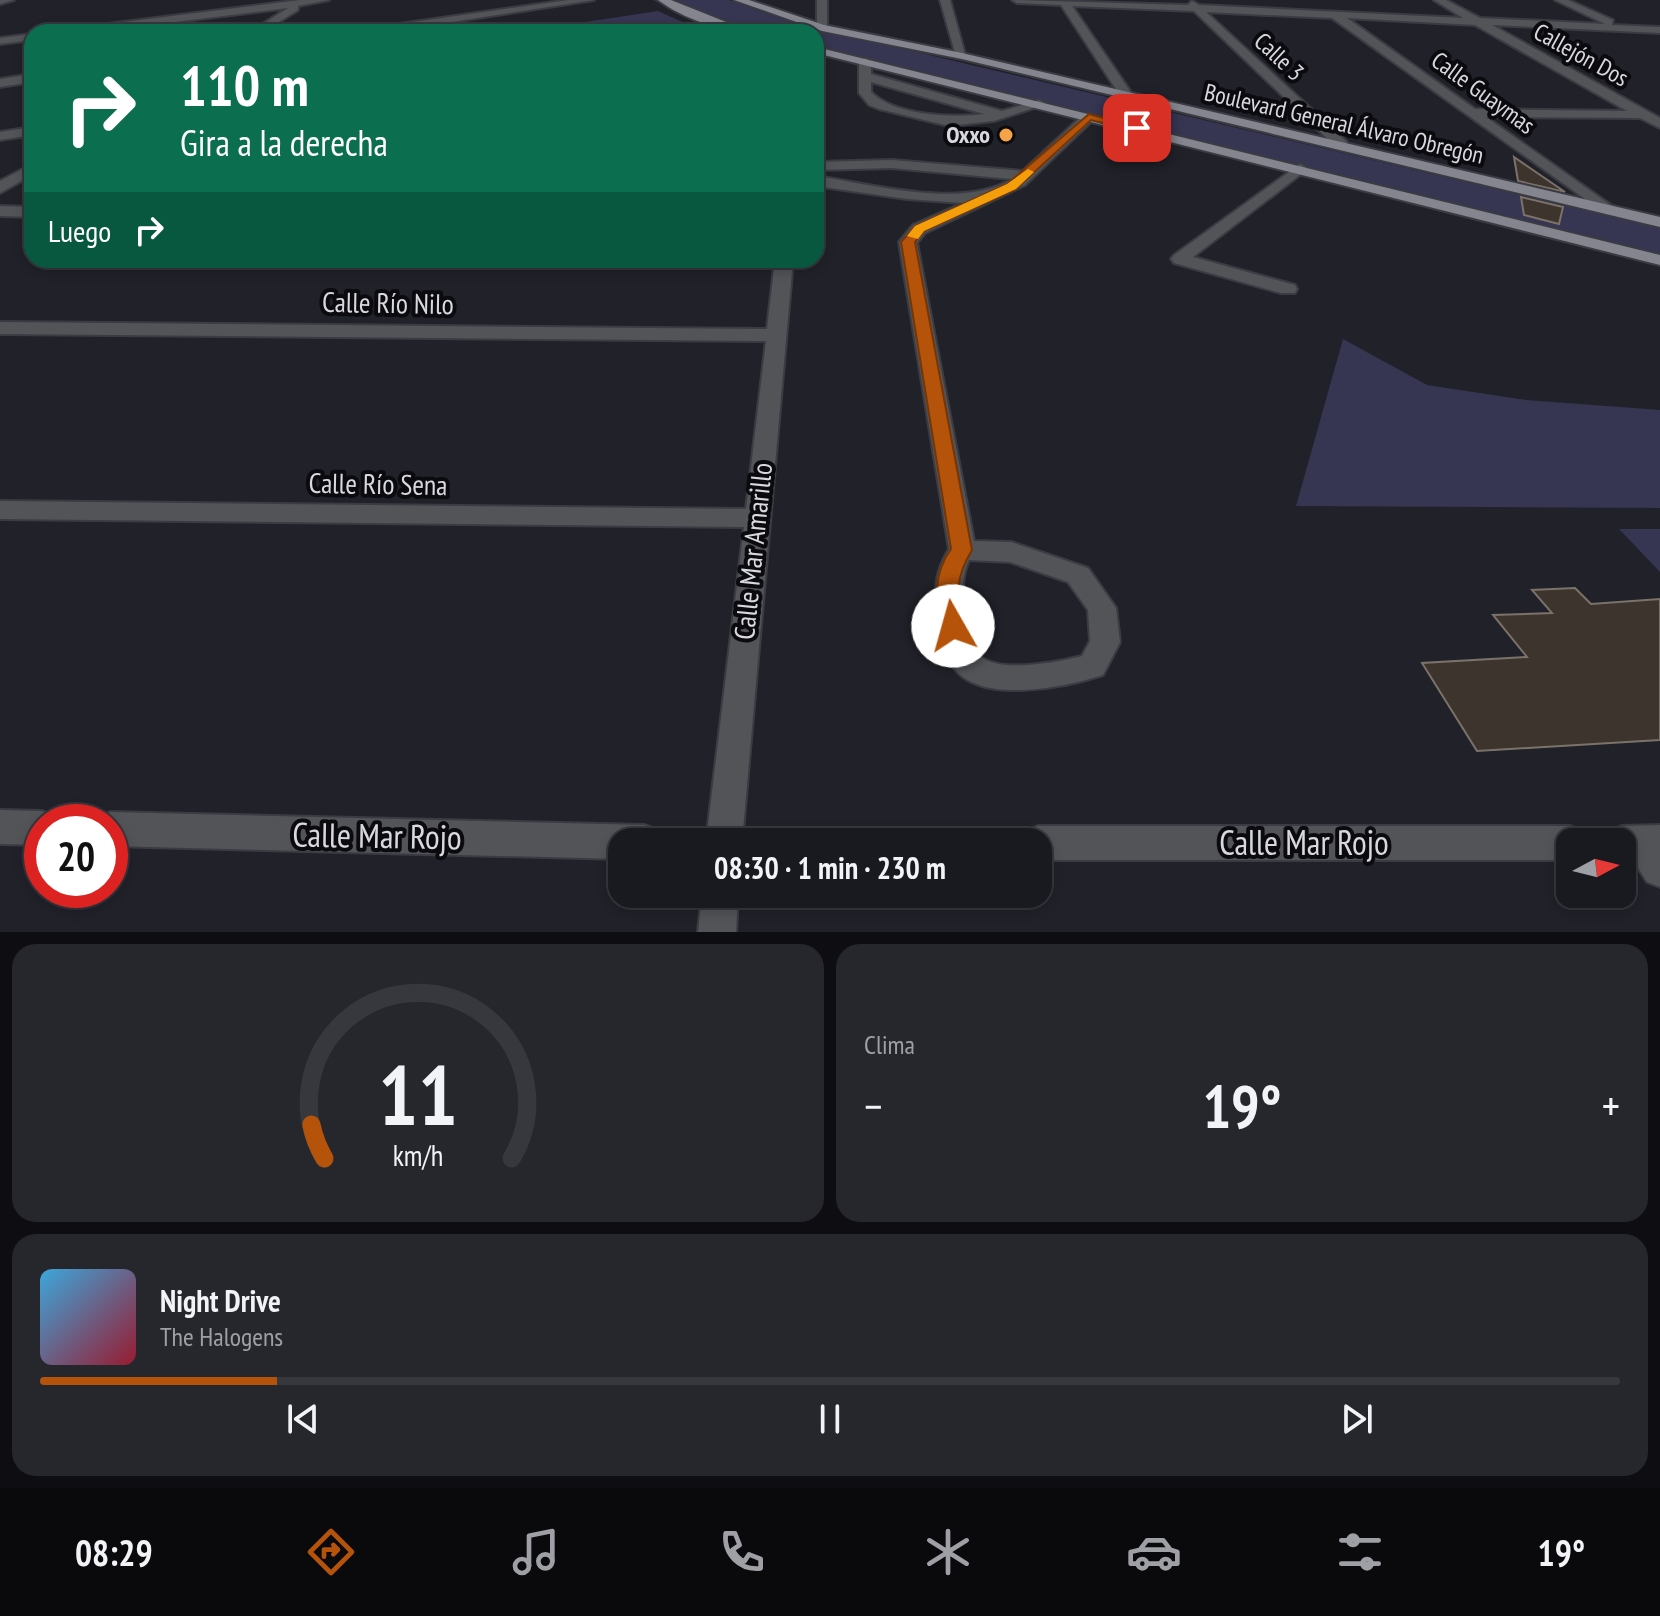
<!DOCTYPE html>
<html lang="es">
<head>
<meta charset="utf-8">
<style>
	body { margin:0; font-family:"PT Sans Narrow",sans-serif; background:#26262d; color:#f1f3f6; height:100vh; display:flex; flex-direction:column; font-size:30px; white-space:nowrap }
	* { box-sizing:border-box; margin:0 }
	p { font-size:26px; color:#9fa0a5 }
	.icon { flex:none; width:44px; height:44px; fill:none; stroke:currentColor; stroke-width:2; stroke-linecap:round; stroke-linejoin:round }
	.map { position:relative; height:932px; overflow:hidden }
	.details { display:flex; flex-direction:column; gap:12px; padding:12px; background:#0e0e12; flex:1 }
	.details>* { flex:none }
	.hud { position:absolute; left:24px; top:24px; width:800px; height:244px; border-radius:24px; box-shadow:0 4px 12px #0003,0 0 0 2px #37383e; background:#0b6e4f; color:#fff; overflow:hidden }
	.needle { width:52px; rotate:83deg }
	.tools { position:absolute; left:1556px; top:828px; display:grid; gap:16px }
	.tools a { display:grid; place-items:center; width:80px; height:80px; border-radius:16px; background:#191920; box-shadow:0 4px 12px #0003,0 0 0 2px #37383e; font-size:40px }
	.speed { position:absolute; left:24px; top:804px; display:flex; gap:16px; font-size:40px; font-weight:700; text-align:center }
	.speed>* { display:grid; place-content:center; width:104px; height:104px; border-radius:50%; background:#191920; box-shadow:0 4px 12px #0003,0 0 0 2px #37383e; line-height:1 }
	.speed .limit { border:12px solid #d22; background:#fff; color:#111 }
	.pin { position:absolute; display:grid; place-items:center; width:68px; height:68px; color:#fff; margin:-34px; border-radius:16px; box-shadow:0 4px 12px #0006 }
	.me { position:absolute; width:88px; margin:-44px; rotate:353deg; stroke-linejoin:round; filter:drop-shadow(0 0 6px #0008) }
	.turn { display:flex; align-items:center; gap:28px; height:168px; padding:0 24px; font-size:36px }
	.turn .icon { width:104px; height:104px; stroke-width:2.5 }
	.turn b { display:block; font-size:56px; line-height:68px }
	.then { display:flex; align-items:center; height:76px; padding:0 24px; background:#0003; gap:16px; font-size:30px }
	.big { font-size:60px; font-weight:700; line-height:1.1 }
	.details .card { flex:1; display:flex; flex-direction:column; justify-content:center; gap:12px; min-width:0; padding:0 28px; border-radius:24px; background:#26262d }
	.details .dial { align-items:center; gap:0 }
	.dial svg { height:208px; overflow:visible; fill:none; stroke:#37383e; stroke-width:7; stroke-linecap:round; text-anchor:middle }
	.dial text { fill:#f1f3f6; stroke:none }
	.song { display:flex; align-items:center; gap:24px }
	.cover { width:96px; height:96px; border-radius:12px; background:linear-gradient(135deg,hsl(200 70% 55%),hsl(350 70% 35%)) }
	.played { height:8px; border-radius:4px; background:linear-gradient(90deg,#b45309 15%,#37383e 15%) }
	.keys { display:flex; justify-content:space-around; direction:ltr }
	.heat { display:flex; justify-content:space-between; align-items:center; font-size:44px; direction:ltr }
	.details .tiles { flex:1; display:grid; gap:12px; grid-template-columns:1fr 1fr }
	.card:last-child { grid-column:span 2 }
	.trip { position:absolute; left:608px; top:828px; width:444px; height:80px; border-radius:24px; background:#191920; box-shadow:0 4px 12px #0003,0 0 0 2px #37383e; font-weight:700; line-height:80px; text-align:center }
	.tabs { display:flex; height:128px; justify-content:space-around; align-items:center; background:#0a0a0d; color:#9fa0a5 }
	.tabs .icon { width:56px; height:56px }
	.tabs .current { color:#b45309 }
	.tabs b { font-size:36px; color:#f1f3f6 }
	.map>svg:first-child { display:block }
</style>
</head>
<body>
<div class="map">
<svg width="1660" height="932" viewBox="0 0 1660 932">
	<rect width="100%" height="100%" fill="#21212a"/>
	<!-- green -->
	<path fill="#363552" d="M653,0H729L794,23L1660,228V262L816,53V32H734L688,17Z
		M658,11L705,32H534L532,30Z
		M1343,339L1427,385L1526,400L1660,410V508L1296,506Z
		M1619,529H1660V572Z"/>
	<!-- building -->
	<path fill="#3d352d" stroke="#7b7269" stroke-width="2" d="M1514,157L1565,192L1518,181Z
		M1521,197L1563,207L1559,224L1524,215Z
		M1575,588L1591,604L1660,599V740L1477,751L1422,663L1527,657L1493,615L1552,613L1532,590Z"/>
	<g fill="none" stroke-linecap="round" stroke-linejoin="round">
		<!-- minor casing -->
		<g stroke="#3b3b43" stroke-width="4">
			<path id="minor" d="M0,0H14L0,4Z
				M300,0H329L298,6V10L263,32H250L288,8L94,32H63L68,29Z
				M568,0H594L387,32H359L364,29Z
				M817,0H827V28L822,31L817,28Z
				M940,0H950L966,58L956,56Z
				M1012,0L1188,5L1192,1L1199,5L1463,18L1434,0H1446L1480,18L1605,24L1555,0H1568L1613,20L1612,25L1660,27V33L1492,25L1660,118V128L1640,118L1486,117L1612,206L1614,209L1606,214L1332,18L1206,12L1347,142V148H1337L1194,11L1072,6L1132,94L1126,98L1121,97L1061,5L1017,3ZM1347,18L1475,25L1627,111L1475,109Z
				M32,34V40L0,44V38Z
				M865,58L871,62V74L1002,111L1039,100L1046,104L994,121L949,126L879,109L869,105L859,93V62ZM871,82L984,114C953,118 895,116 871,92Z
				M32,74V82L0,87V79Z
				M1084,114L1096,117L1025,185L925,233L917,243L974,541L1011,542L1088,568L1116,608L1120,642L1103,675C1066,687 981,705 954,668C944,655 940,637 938,621C934,594 934,573 949,549L899,242L913,225L963,203L907,199L816,186V176C872,184 962,210 1012,179L892,168L816,170V162L892,160L1023,171ZM969,560L1010,562L1068,582L1088,610L1090,641L1082,656C1057,662 992,676 975,651C968,641 967,626 965,615C962,596 961,578 969,560Z
				M32,127V135L0,140V132Z
				M32,164V175L0,193V181Z
				M1300,164L1307,168L1305,171L1193,257L1295,285L1297,289L1295,293H1281L1174,263L1171,259L1174,255Z
				M0,206L32,207V217L0,216Z
				M775,260H793L742,842H706L744,527L0,519V501L746,509L766,341L0,334V322L767,329Z
				M0,810L42,811L54,816L57,822H42V845L0,844Z
				M110,812L645,825L658,830L663,842H622V859L110,846V822H96L98,817Z
				M1660,825V887L1647,882L1633,860H1622V842H1605L1609,831L1622,826Z
				M1038,826H1570L1583,831L1587,842H1570V860H1038V842H1021L1025,831Z
				M702,894H738L736,932H698Z"/>
		</g>
		<!-- major casing -->
		<g stroke="#3b3b43" stroke-width="4">
			<path id="major" d="M658,0H671L751,32C721,32 682,18 658,0Z
				M734,0H749L824,25L962,53L1660,217V227L962,59L822,31Z
				M816,47L1660,255V265L816,53Z"/>
		</g>
		<!-- minor -->
		<use href="#minor" fill="#535458" fill-rule="evenodd"/>
		<!-- major -->
		<use href="#major" fill="#85858f" fill-rule="evenodd"/>
	</g>
	<!-- route -->
	<path fill="#b45309" stroke="#753606" stroke-width="2" d="M1089,114L1142,128L1137,132L1091,120L1016,189L924,231L915,242L972,550C954,580 957,593 964,626L961,632L953,635L945,632C932,607 934,572 951,549L901,242L915,226L1007,184Z"/>
	<!-- slow -->
	<path fill="#f59e0b" d="M1028,169L1034,172L1016,189L924,231L918,239L907,236L915,226L1007,184Z"/>
	<!-- markers -->
	<circle fill="#f5a346" stroke="#0b0b0f" stroke-width="3" cx="1006" cy="135" r="8"/>
	<g text-anchor="middle" stroke-width="8" stroke-linejoin="round" paint-order="stroke">
		<!-- far-street labels -->
		<g font-size="24" fill="#d8d9df" stroke="#0b0b0f">
			<text transform="translate(1581 55) rotate(29)" y="8">Callejón Dos</text>
			<text transform="translate(1279 57) rotate(43)" y="8">Calle 3</text>
			<text transform="translate(1483 93) rotate(36)" y="8">Calle Guaymas</text>
			<text transform="translate(1344 124) rotate(13)" y="8">Boulevard General Álvaro Obregón</text>
		</g>
		<!-- far-poi labels -->
		<g font-size="24" font-weight="bold" fill="#d8d9df" stroke="#0b0b0f" text-anchor="end">
			<text x="990" y="143">Oxxo</text>
		</g>
		<!-- street labels -->
		<g font-size="28" fill="#d8d9df" stroke="#0b0b0f">
			<text transform="translate(388 303) rotate(1)" y="10">Calle Río Nilo</text>
			<text transform="translate(378 484) rotate(1)" y="10">Calle Río Sena</text>
			<text transform="translate(753 551) rotate(-84)" y="10">Calle Mar Amarillo</text>
		</g>
		<!-- near-street labels -->
		<g font-size="34" fill="#d8d9df" stroke="#0b0b0f">
			<text transform="translate(377 836) rotate(1)" y="12">Calle Mar Rojo</text>
			<text x="1304" y="855">Calle Mar Rojo</text>
		</g>
	</g>
</svg>
<div class="tools">
<a><svg class="needle" viewBox="-14 -14 28 28"><path d="M0-13l5 13h-10z" fill="#e53935"/><path d="M0 13l5-13h-10z" fill="#9fa0a5"/></svg></a>
</div>
<div class="speed"><div class="limit">20</div></div>
<div class="pin" style="left:1137px;top:128px;background:#d93025"><svg class="icon" aria-label="arrive" viewBox="0 0 24 24"><path d="M6 21V4h12l-3 4 3 4H6"/></svg></div>
<svg class="me" style="left:953px;top:626px" viewBox="-20 -20 40 40"><circle r="19" fill="#fff"/><path d="M0-13L10 11 0 6-10 11z" fill="#b45309"/></svg>
<div class="trip">08:30 · 1 min · 230 m</div>
<div class="hud">
<div class="turn"><svg class="icon" aria-label="right" viewBox="0 0 24 24"><path d="M7 20v-9h11M14 6l5 5-5 5"/></svg><div><b>110 m</b>Gira a la derecha</div></div>
<div class="then">Luego<svg class="icon" aria-label="right" viewBox="0 0 24 24"><path d="M7 20v-9h11M14 6l5 5-5 5"/></svg></div>
</div>
</div>
<section class="details">
<div class="tiles">
<div class="card dial"><svg viewBox="0 0 100 80">
<path d="M14 69A42 42 0 1 1 86 69"/>
<path d="M14 69A42 42 0 0 1 9 56" stroke="#b45309"/>
<text x="50" y="56" font-size="32" font-weight="700">11</text>
<text x="50" y="72" font-size="11">km/h</text>
</svg></div>
<div class="card"><p>Clima</p>
<div class="heat"><a>−</a><b class="big">19°</b><a>+</a></div>
</div>
<div class="card">
<div class="song"><i class="cover"></i><div><b>Night Drive</b><p>The Halogens</p></div></div>
<div class="played"></div>
<div class="keys"><svg class="icon" aria-label="previous" viewBox="0 0 24 24"><path d="M18 5L8 12l10 7zM5 5v14"/></svg><svg class="icon" aria-label="pause" viewBox="0 0 24 24"><path d="M8 5v14M16 5v14"/></svg><svg class="icon" aria-label="next" viewBox="0 0 24 24"><path d="M6 5l10 7-10 7zM19 5v14"/></svg></div>
</div>
</div>
</section>
<nav class="tabs">
<b>08:29</b>
<svg class="icon current" aria-label="directions" viewBox="0 0 24 24"><path d="M12 3l9 9-9 9-9-9zM9 14v-3h6M13 9l2 2-2 2"/></svg>
<svg class="icon" aria-label="music" viewBox="0 0 24 24"><path d="M9 18V5l10-2v13"/><circle cx="6" cy="18" r="3"/><circle cx="16" cy="16" r="3"/></svg>
<svg class="icon" aria-label="phone" viewBox="0 0 24 24"><path d="M5 4h4l2 5-3 2q2 4 5 5l2-3 5 2v4C11 20 4 13 5 4z"/></svg>
<svg class="icon" aria-label="climate" viewBox="0 0 24 24"><path d="M12 3v18M4 7l16 10M4 17L20 7"/></svg>
<svg class="icon" aria-label="car" viewBox="0 0 24 24"><path d="M5 17H2v-5l4-1 3-4h7l3 4 3 1v5h-3M9 17h6M6 11h13"/><circle cx="7" cy="17" r="2"/><circle cx="17" cy="17" r="2"/></svg>
<svg class="icon" aria-label="filters" viewBox="0 0 24 24"><path d="M4 7h16M4 17h16"/><circle cx="9" cy="7" r="2"/><circle cx="15" cy="17" r="2"/></svg>
<b>19°</b>
</nav>
</body>
</html>
